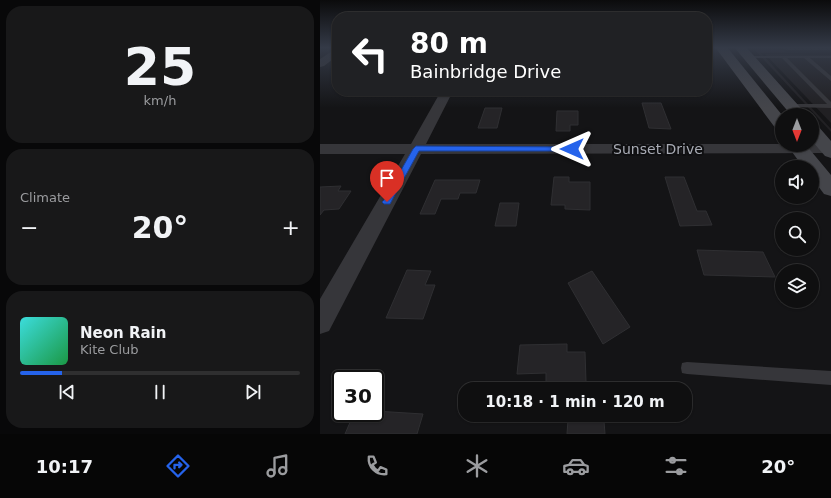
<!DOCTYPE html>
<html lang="en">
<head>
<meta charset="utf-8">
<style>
	body { margin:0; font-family:"DejaVu Sans",sans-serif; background:#181819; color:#f1f3f6; height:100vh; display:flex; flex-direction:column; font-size:15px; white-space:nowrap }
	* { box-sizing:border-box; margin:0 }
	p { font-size:13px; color:#9b9c9f }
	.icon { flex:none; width:22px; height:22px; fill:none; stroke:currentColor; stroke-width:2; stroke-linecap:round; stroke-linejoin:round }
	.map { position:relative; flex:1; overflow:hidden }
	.side { display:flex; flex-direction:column; gap:6px; padding:6px; background:#080809; width:320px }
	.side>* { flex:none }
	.hud { position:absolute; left:12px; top:12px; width:380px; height:84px; border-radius:16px; box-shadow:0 1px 3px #0004,0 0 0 1px #2f2f30; background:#202124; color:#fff; overflow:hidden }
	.needle { width:26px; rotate:180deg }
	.fabs { position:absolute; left:455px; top:108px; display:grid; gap:8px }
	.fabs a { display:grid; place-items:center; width:44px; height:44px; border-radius:50%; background:#0f0f10; box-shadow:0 1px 3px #0004,0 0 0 1px #2f2f30; font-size:20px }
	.speed { position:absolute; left:12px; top:370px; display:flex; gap:8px; font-size:20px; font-weight:700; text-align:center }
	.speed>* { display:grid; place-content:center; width:52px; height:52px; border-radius:50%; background:#0f0f10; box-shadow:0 1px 3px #0004,0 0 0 1px #2f2f30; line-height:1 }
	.speed .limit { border:2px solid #111; border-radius:6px; background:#fff; color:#111 }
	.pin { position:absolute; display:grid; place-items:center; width:34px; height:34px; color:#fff; margin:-41px -17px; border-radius:50% 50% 50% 0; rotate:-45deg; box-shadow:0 0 4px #0007 }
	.pin .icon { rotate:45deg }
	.me { position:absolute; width:44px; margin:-22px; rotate:270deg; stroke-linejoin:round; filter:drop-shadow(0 0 3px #0008) }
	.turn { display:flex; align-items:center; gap:14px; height:84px; padding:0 12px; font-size:18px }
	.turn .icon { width:52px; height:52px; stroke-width:2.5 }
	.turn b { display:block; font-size:28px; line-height:34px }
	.big { font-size:30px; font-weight:700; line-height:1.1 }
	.side .tile { flex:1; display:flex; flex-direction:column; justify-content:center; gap:6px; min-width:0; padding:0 14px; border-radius:16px; background:#181819 }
	.side .dial { align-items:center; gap:0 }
	.dial b { font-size:52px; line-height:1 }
	.song { display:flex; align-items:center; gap:12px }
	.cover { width:48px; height:48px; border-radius:6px; background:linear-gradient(135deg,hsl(180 70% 55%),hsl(140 70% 35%)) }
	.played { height:4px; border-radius:2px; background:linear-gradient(90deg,#2563eb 15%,#2f2f30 15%) }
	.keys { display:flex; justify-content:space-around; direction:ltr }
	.heat { display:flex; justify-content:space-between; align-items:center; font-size:22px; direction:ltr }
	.trip { position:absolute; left:138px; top:382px; width:234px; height:40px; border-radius:16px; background:#0f0f10; box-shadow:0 1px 3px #0004,0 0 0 1px #2f2f30; font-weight:700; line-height:40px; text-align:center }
	.tabs { display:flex; height:64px; justify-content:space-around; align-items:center; background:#060606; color:#9b9c9f }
	.tabs .icon { width:28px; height:28px }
	.tabs .current { color:#2563eb }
	.tabs b { font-size:18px; color:#f1f3f6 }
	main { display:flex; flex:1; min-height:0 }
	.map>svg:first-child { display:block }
</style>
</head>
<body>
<main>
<section class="side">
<div class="tile dial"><b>25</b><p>km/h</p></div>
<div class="tile"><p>Climate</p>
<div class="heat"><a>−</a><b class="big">20°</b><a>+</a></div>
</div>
<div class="tile">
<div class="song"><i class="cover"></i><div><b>Neon Rain</b><p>Kite Club</p></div></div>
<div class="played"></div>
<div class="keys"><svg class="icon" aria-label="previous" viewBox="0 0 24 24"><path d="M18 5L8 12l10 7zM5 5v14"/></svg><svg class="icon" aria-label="pause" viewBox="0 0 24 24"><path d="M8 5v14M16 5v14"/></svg><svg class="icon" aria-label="next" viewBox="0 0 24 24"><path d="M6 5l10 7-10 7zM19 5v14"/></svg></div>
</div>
</section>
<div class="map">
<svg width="511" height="434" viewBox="0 0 511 434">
	<rect width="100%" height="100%" fill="#141416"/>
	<!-- built -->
	<path fill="#212023" d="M432,47H454L467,52H511L441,53L511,129V132Z
		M445,54L511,55V123Z"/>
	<!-- water -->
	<path fill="#2c3238" d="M458,47H511V50H467Z"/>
	<!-- building -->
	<path fill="#252427" stroke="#2f2f32" d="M322,103H341L351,129L329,128Z
		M165,108H182L177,128H158Z
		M237,111H258V125H250V131H236Z
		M234,177H249V182H270V210L245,209V205H231Z
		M345,177H364L377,211H386L392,225L360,226Z
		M115,180H160L156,193H140L138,199H121L115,214H100Z
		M21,186L18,191H31L19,209L4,210L0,215V187Z
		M180,203H199L196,226H175Z
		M377,250L443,252L455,277L384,275Z
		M87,270L111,271L105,285H115L103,319L66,318Z
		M272,271L310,327L283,344L248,283Z
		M247,344V352H265L266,382L226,383V373L197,374L200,345Z
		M55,411L103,414L97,434H25L34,413H55Z
		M248,420L284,421L285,434H247Z"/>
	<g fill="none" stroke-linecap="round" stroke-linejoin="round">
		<!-- lane -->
		<path fill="#36363a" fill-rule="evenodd" d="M429,56H511V58H490L511,76V81L484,58H467L511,102V108L469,107V105L471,104H507L462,58H427V57Z
			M367,362L511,371V385L367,374L362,373L361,368L362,363Z"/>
		<!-- street -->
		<path fill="#36363a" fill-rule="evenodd" d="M17,48V56L4,66L0,67V59Z
			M121,91H133L106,144H508L511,145V153L101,154L9,331L0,334V299L85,154H0V144H91Z"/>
		<!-- secondary -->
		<path fill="#44454a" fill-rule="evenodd" d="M395,47H407L462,115V131L456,129Z
			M414,47H426L487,115H471Z
			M492,125L498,126L511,141V158L505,156L492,141Z
			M467,145H486L511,175V196L504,194L492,178V167H483Z"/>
	</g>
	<!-- sky -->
	<linearGradient id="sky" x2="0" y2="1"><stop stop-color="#0b0b0c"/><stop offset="0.44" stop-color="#343a47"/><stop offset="1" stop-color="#343a47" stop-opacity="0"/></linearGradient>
	<rect width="511" height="108" fill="url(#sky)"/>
	<!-- route -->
	<path fill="#2563eb" stroke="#184099" d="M96,146L252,147L255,149L252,151H99L70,204H64L62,202L64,200L93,149Z"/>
	<g text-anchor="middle" stroke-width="4" stroke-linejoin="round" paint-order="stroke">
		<!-- street labels -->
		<g font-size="14" fill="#a8abb4" stroke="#0f0f11">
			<text x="338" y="154">Sunset Drive</text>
		</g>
	</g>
</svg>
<div class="fabs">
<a><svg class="needle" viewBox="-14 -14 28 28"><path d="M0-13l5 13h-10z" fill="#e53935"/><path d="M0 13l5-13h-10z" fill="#9b9c9f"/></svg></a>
<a><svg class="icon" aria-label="sound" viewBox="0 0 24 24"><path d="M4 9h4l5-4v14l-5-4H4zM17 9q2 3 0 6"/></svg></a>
<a><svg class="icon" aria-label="search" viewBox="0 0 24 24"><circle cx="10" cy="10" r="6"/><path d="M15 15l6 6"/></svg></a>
<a><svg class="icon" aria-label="layers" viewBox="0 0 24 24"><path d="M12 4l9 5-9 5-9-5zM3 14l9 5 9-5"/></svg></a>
</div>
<div class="speed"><div class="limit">30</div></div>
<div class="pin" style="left:67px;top:202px;background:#d93025"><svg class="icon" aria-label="arrive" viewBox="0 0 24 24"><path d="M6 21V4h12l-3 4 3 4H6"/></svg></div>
<svg class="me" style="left:252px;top:149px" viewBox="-20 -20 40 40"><path d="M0-17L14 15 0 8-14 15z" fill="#2563eb" stroke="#fff" stroke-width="4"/></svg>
<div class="trip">10:18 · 1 min · 120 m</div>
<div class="hud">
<div class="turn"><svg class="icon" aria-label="left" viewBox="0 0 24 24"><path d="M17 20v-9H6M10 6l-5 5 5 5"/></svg><div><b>80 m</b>Bainbridge Drive</div></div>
</div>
</div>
</main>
<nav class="tabs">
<b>10:17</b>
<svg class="icon current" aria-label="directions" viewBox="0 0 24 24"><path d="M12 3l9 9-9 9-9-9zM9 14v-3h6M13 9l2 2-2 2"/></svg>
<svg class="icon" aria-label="music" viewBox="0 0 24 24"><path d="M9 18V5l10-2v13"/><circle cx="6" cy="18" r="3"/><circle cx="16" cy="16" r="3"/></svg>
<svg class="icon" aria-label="phone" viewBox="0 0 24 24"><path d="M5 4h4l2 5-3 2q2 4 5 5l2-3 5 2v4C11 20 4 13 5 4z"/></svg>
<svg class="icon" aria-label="climate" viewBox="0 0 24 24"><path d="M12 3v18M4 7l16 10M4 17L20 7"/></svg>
<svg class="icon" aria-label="car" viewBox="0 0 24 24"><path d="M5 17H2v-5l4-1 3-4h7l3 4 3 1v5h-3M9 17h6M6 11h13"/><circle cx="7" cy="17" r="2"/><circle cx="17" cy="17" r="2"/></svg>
<svg class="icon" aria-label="filters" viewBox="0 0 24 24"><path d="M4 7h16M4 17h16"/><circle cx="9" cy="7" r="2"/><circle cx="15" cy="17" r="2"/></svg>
<b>20°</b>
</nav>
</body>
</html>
